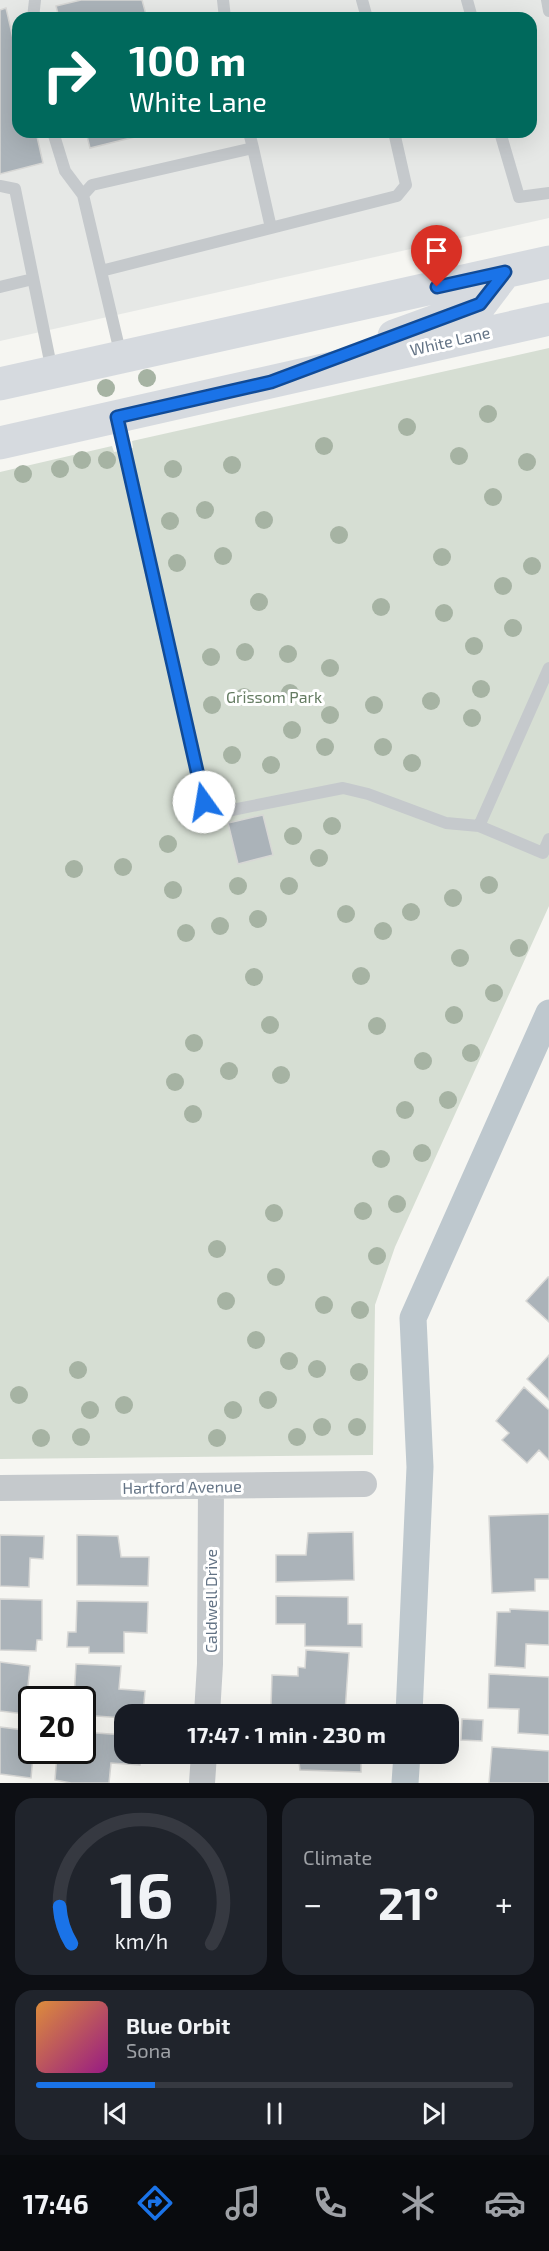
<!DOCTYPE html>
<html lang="en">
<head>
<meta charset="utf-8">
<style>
	body { margin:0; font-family:"Exo 2",sans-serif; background:#20242c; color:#f1f3f6; height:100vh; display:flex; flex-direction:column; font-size:22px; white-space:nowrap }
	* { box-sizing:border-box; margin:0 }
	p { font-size:20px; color:#9ea1a6 }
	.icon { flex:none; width:33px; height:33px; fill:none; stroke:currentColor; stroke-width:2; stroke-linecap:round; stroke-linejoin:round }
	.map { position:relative; height:1783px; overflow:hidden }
	.drawer { display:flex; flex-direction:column; gap:15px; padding:15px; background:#0d0f14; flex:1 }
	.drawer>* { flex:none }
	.banner { position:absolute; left:12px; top:12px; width:525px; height:126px; border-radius:18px; box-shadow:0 6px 24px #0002; background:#00695c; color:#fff; overflow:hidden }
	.speed { position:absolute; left:18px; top:1686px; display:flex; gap:12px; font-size:30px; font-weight:700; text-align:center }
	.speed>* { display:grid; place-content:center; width:78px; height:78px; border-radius:50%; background:#171b24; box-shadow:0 6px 24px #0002; line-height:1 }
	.speed .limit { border:3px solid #111; border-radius:9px; background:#fff; color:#111 }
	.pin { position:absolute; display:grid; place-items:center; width:51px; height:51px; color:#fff; margin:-62px -26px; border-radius:50% 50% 50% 0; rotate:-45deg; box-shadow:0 0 6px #0007 }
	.pin .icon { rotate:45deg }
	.me { position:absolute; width:66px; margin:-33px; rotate:347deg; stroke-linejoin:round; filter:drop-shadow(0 0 4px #0008) }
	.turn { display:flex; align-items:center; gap:21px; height:126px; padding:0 18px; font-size:27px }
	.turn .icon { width:78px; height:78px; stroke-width:2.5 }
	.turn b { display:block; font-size:42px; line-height:51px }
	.big { font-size:45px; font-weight:700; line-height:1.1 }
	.drawer .widget { flex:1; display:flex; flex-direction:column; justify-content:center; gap:9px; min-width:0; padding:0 21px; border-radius:18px; background:#20242c }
	.drawer .dial { align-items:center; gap:0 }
	.dial svg { height:156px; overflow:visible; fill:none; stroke:#363941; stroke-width:7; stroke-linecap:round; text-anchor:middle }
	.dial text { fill:#f1f3f6; stroke:none }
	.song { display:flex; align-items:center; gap:18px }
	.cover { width:72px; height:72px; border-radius:9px; background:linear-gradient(135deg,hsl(30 70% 55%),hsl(310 70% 35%)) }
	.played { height:6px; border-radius:3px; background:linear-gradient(90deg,#1a73e8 25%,#363941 25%) }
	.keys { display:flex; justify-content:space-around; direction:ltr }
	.heat { display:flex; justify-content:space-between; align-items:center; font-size:33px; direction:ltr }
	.drawer .tiles { flex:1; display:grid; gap:15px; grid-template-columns:1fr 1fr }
	.widget:last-child { grid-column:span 2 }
	.trip { position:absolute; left:114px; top:1704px; width:345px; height:60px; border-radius:18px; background:#171b24; box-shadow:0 6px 24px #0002; font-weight:700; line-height:60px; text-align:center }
	.tab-bar { display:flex; height:96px; justify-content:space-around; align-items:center; background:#090b0e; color:#9ea1a6 }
	.tab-bar .icon { width:42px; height:42px }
	.tab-bar .on { color:#1a73e8 }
	.tab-bar b { font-size:27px; color:#f1f3f6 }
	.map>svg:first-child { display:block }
</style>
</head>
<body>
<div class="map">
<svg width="549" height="1783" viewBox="0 0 549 1783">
	<rect width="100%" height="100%" fill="#f6f6f2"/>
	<!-- built -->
	<path fill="#e6e8e6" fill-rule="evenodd" d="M0,0H549V218L0,341ZM18,18H531V132H18Z"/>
	<!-- green -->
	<path fill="#d6ded3" d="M549,348V906L395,1247L375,1305L373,1455L0,1459V472L112,446L114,452L133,448L132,441Z"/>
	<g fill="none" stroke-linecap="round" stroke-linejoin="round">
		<!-- canal -->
		<path stroke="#bec8ce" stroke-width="27" d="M409,1714L420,1467L413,1318L549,1013
			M405,1783L407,1754"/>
	</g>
	<!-- building -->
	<path fill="#abb3b9" stroke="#d7d7d5" stroke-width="1.5" d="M81,0H142L147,18H59L56,6Z
		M6,8L18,60V132H36L43,163L0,174V10Z
		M86,132H155L90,148Z
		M263,815L273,855L238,864L228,823Z
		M548,1277H549V1322L526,1301Z
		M549,1355V1400L527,1379Z
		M524,1387L549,1410V1460L539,1450L527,1463L502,1440L509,1433L496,1421Z
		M549,1514V1579H535V1591L492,1593L489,1516Z
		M353,1532L354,1580L276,1582V1555H306L308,1533Z
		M0,1535L44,1536L43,1559L30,1558L29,1587L0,1586Z
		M77,1535L118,1536L121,1557H149L148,1586L77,1585Z
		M276,1596L348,1597V1624H362V1647L305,1646V1624H276Z
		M0,1599L42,1600V1640H37L36,1651L0,1650Z
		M77,1601L148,1602L147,1633L124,1632V1653H89V1647H67L68,1632H76Z
		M510,1609L549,1611V1645L526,1644L525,1668L495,1666L497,1612H510Z
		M306,1650L349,1653L345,1712L271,1707L272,1675L298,1676V1667L305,1668Z
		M0,1662L30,1666L25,1714L0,1711Z
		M76,1664L121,1666L119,1689L145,1691L143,1714H124V1718L82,1715V1700H74Z
		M489,1674L549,1677V1735L518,1733L519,1709L488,1708Z
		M299,1712L343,1714H298Z
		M462,1719L483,1720L482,1741L461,1740Z
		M0,1727L24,1730L21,1755L33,1756L31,1778L0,1774Z
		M82,1732L124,1735V1754H141L140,1765L111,1763L109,1783H71L55,1780L57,1755L69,1756L70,1750H82Z
		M492,1747L549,1751V1783H489Z
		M298,1754H361V1772L300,1770Z"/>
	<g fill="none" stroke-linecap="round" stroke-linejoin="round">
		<!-- lane -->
		<path stroke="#c5c9cc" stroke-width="12" d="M223,0L225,18
			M362,0L367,18
			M467,0L472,18
			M547,0L549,11
			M33,18L35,0
			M53,132L65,171L83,195
			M500,132L519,197L549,193
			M253,148L271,228
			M0,186L15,189L52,371
			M101,271L397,196L406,185L394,132
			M0,287L33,279
			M121,356L83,195L92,185L253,148L249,132
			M117,418L204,802L215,810L227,811L343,788L368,794L446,823L479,826
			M549,668L479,826L543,853L549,839"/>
		<!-- street -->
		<path stroke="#c5c9cc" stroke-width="26" d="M0,1488L364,1484
			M207,1714L210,1664L211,1486
			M202,1783L204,1754"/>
		<!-- secondary -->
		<path stroke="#d6dadf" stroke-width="33" d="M394,336L480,305L505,272
			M0,384L549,262
			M0,443L549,319"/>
	</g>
	<!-- trees -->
	<g fill="#a6b3a3">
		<circle cx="147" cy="378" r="9"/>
		<circle cx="106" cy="388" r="9"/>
		<circle cx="488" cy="414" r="9"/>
		<circle cx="407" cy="427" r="9"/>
		<circle cx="324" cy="446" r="9"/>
		<circle cx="459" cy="456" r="9"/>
		<circle cx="82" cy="460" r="9"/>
		<circle cx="107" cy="460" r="9"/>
		<circle cx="527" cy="462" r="9"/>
		<circle cx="232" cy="465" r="9"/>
		<circle cx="60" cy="469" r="9"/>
		<circle cx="173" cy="469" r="9"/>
		<circle cx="23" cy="474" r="9"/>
		<circle cx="493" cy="497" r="9"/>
		<circle cx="205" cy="510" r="9"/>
		<circle cx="264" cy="520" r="9"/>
		<circle cx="170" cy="521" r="9"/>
		<circle cx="339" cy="535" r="9"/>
		<circle cx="223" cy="556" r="9"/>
		<circle cx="442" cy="557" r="9"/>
		<circle cx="177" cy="563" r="9"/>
		<circle cx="532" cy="566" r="9"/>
		<circle cx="503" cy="586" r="9"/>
		<circle cx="259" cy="602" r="9"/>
		<circle cx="381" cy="607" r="9"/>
		<circle cx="444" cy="613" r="9"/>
		<circle cx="513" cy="628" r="9"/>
		<circle cx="474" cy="646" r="9"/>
		<circle cx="245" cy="652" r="9"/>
		<circle cx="288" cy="654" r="9"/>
		<circle cx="211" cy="657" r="9"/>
		<circle cx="330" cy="668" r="9"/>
		<circle cx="481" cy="689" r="9"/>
		<circle cx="290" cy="693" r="9"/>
		<circle cx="244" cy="697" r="9"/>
		<circle cx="431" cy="701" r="9"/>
		<circle cx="212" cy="705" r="9"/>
		<circle cx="374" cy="705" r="9"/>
		<circle cx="330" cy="715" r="9"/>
		<circle cx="472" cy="718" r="9"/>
		<circle cx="292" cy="730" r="9"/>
		<circle cx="325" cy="747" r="9"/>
		<circle cx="383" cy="747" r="9"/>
		<circle cx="232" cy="755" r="9"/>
		<circle cx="412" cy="763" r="9"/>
		<circle cx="271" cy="765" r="9"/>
		<circle cx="332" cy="826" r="9"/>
		<circle cx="293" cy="836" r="9"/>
		<circle cx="168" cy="844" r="9"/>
		<circle cx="319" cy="858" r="9"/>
		<circle cx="123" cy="867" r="9"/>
		<circle cx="74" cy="869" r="9"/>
		<circle cx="489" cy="885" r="9"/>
		<circle cx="238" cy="886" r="9"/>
		<circle cx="289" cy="886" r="9"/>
		<circle cx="173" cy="890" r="9"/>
		<circle cx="453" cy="898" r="9"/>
		<circle cx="411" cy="912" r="9"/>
		<circle cx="346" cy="914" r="9"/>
		<circle cx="258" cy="919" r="9"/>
		<circle cx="220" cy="926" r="9"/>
		<circle cx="383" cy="931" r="9"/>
		<circle cx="186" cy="933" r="9"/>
		<circle cx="519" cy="948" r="9"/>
		<circle cx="460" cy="958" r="9"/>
		<circle cx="361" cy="976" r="9"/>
		<circle cx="254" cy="977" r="9"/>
		<circle cx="494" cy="993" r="9"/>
		<circle cx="454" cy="1015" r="9"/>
		<circle cx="270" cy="1025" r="9"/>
		<circle cx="377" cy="1026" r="9"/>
		<circle cx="194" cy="1043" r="9"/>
		<circle cx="471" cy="1053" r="9"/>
		<circle cx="423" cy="1061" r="9"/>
		<circle cx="229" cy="1071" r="9"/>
		<circle cx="281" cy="1075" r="9"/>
		<circle cx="175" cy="1082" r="9"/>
		<circle cx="448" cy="1100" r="9"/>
		<circle cx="405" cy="1110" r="9"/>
		<circle cx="193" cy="1114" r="9"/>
		<circle cx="422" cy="1153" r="9"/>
		<circle cx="381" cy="1159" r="9"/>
		<circle cx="397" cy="1204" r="9"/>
		<circle cx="363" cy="1211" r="9"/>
		<circle cx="274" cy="1213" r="9"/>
		<circle cx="217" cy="1249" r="9"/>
		<circle cx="377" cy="1256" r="9"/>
		<circle cx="276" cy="1277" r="9"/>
		<circle cx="226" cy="1301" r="9"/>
		<circle cx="324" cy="1305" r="9"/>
		<circle cx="360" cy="1310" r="9"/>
		<circle cx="256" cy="1340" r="9"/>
		<circle cx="289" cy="1361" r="9"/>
		<circle cx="317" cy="1369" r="9"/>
		<circle cx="78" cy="1370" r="9"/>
		<circle cx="359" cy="1372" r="9"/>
		<circle cx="19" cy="1395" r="9"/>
		<circle cx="268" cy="1400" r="9"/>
		<circle cx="124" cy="1405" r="9"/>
		<circle cx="90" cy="1410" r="9"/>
		<circle cx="233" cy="1410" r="9"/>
		<circle cx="322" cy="1427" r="9"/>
		<circle cx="357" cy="1427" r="9"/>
		<circle cx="81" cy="1437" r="9"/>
		<circle cx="297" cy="1437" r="9"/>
		<circle cx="41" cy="1438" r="9"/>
		<circle cx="217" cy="1438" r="9"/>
	</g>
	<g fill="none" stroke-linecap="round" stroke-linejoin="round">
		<!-- route casing -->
		<g stroke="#114b97" stroke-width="15">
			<path id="route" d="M204,802L117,417L271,382L480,304L505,272L437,287"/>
		</g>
		<!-- route -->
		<use href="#route" stroke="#1a73e8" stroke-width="10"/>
	</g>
	<g text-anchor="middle" stroke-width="6" stroke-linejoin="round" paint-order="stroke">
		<!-- street labels -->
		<g font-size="16" fill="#637385" stroke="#fff">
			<text transform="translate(450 341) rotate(-13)" y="6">White Lane</text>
			<text transform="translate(182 1487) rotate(-1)" y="6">Hartford Avenue</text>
			<text transform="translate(211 1601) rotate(-90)" y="6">Caldwell Drive</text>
		</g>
		<!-- park labels -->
		<g font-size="16" fill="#657c62" stroke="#fff">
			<text x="274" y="703">Grissom Park</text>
		</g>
	</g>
</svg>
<div class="speed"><div class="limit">20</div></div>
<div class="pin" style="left:437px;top:287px;background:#d93025"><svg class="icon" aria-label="arrive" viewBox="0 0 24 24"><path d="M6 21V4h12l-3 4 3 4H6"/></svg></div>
<svg class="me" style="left:204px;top:802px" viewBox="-20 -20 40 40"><circle r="19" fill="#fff"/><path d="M0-13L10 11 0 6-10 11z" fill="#1a73e8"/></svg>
<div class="trip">17:47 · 1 min · 230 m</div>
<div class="banner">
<div class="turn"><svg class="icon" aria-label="right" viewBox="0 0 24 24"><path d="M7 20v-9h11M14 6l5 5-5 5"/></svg><div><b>100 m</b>White Lane</div></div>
</div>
</div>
<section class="drawer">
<div class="tiles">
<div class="widget dial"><svg viewBox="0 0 100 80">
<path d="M14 69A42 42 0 1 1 86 69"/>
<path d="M14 69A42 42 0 0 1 8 50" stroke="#1a73e8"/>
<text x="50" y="56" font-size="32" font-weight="700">16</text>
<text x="50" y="72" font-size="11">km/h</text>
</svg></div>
<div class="widget"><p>Climate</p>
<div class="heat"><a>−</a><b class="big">21°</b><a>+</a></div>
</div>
<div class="widget">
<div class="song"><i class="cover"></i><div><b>Blue Orbit</b><p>Sona</p></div></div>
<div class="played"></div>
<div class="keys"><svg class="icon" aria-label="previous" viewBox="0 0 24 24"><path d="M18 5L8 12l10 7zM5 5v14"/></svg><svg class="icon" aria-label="pause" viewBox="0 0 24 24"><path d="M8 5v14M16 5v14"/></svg><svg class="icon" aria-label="next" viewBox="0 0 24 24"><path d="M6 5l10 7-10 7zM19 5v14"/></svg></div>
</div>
</div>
</section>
<nav class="tab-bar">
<b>17:46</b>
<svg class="icon on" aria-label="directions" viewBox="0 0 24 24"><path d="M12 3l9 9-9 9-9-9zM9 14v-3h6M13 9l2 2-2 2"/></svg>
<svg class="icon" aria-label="music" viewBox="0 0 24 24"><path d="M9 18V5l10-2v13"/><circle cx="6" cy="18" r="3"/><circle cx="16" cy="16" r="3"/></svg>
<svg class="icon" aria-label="phone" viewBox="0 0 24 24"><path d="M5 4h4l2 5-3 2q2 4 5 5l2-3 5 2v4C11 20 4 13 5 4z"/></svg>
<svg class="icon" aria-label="climate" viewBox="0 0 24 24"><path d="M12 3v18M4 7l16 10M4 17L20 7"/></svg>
<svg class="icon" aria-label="car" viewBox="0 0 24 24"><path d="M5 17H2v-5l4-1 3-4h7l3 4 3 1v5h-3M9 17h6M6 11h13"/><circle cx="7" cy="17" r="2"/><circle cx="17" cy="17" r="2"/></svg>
</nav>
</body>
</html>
